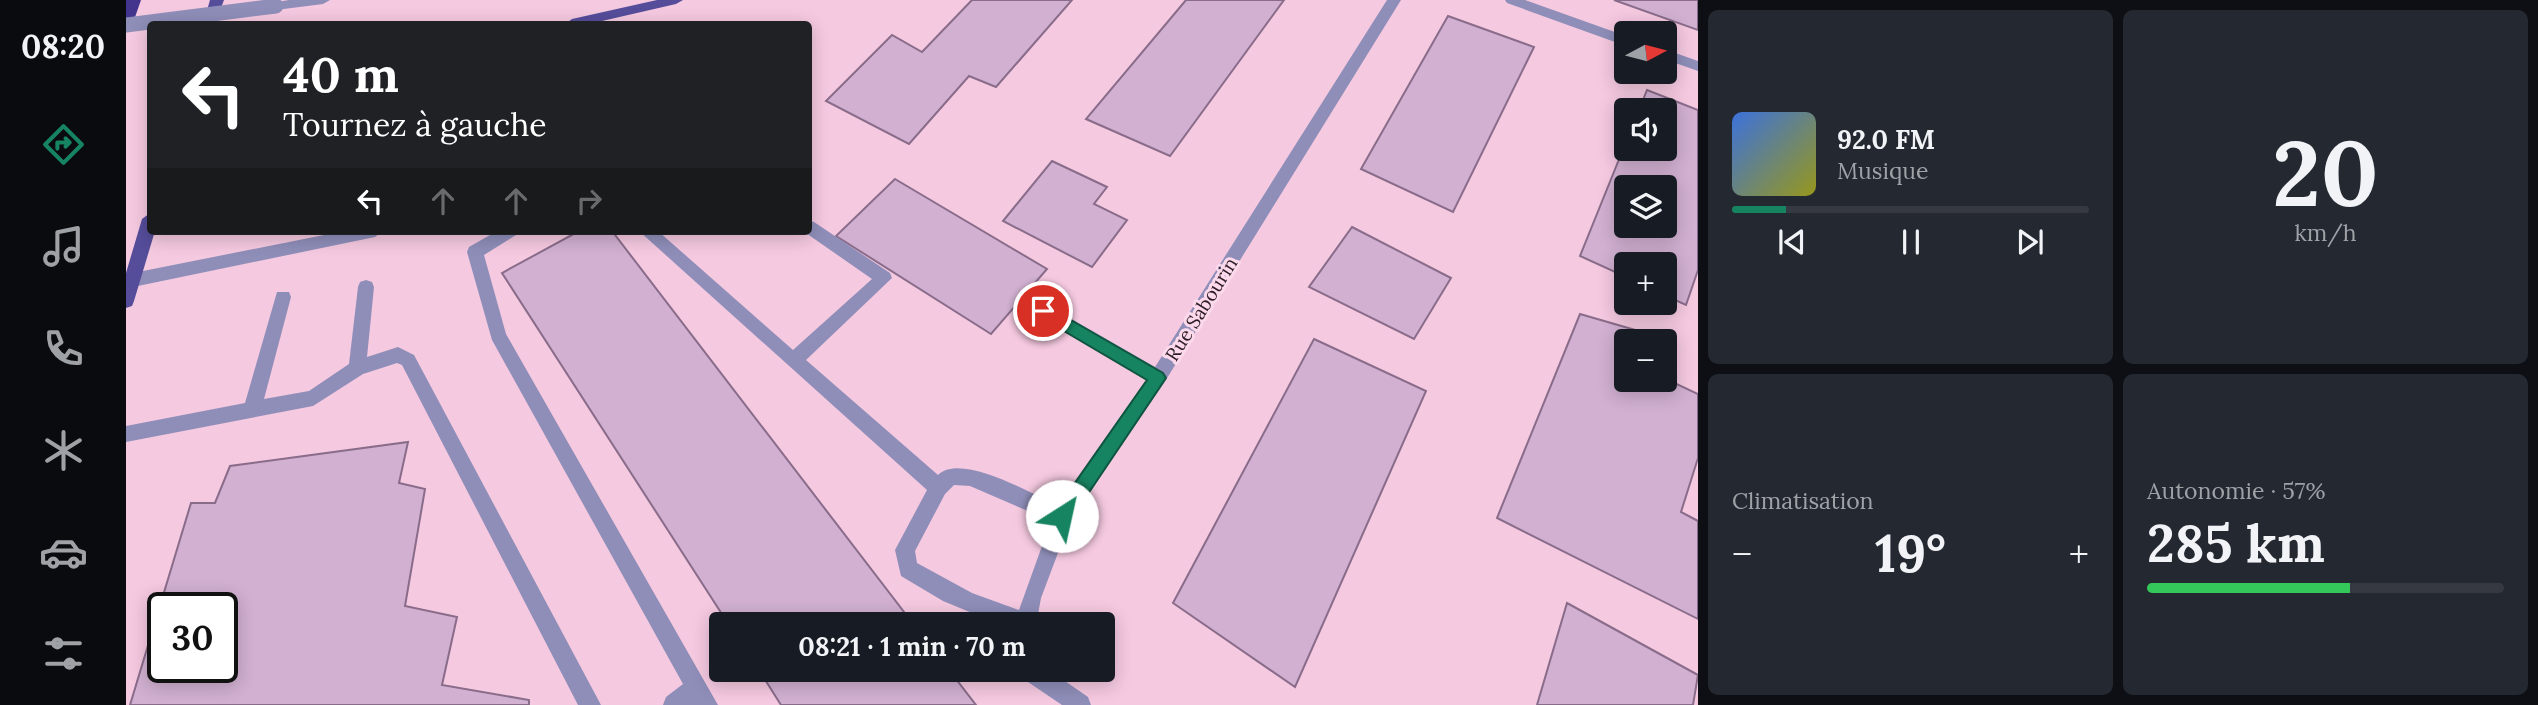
<!DOCTYPE html>
<html lang="fr">
<head>
<meta charset="utf-8">
<style>
	body { margin:0; font-family:Lora,serif; background:#242831; color:#f1f3f6; height:100vh; display:flex; flex-direction:column; font-size:26px; white-space:nowrap }
	* { box-sizing:border-box; margin:0 }
	p { font-size:23px; color:#9ea1a6 }
	.icon { flex:none; width:38px; height:38px; fill:none; stroke:currentColor; stroke-width:2; stroke-linecap:round; stroke-linejoin:round }
	.map { position:relative; flex:1; overflow:hidden }
	.side { display:flex; flex-direction:column; gap:10px; padding:10px; background:#0d0f14; width:840px }
	.side>* { flex:none }
	.hud { position:absolute; left:21px; top:21px; width:665px; height:214px; border-radius:7px; box-shadow:0 4px 18px #0003; background:#202124; color:#fff; overflow:hidden }
	.needle { width:46px; rotate:83deg }
	.tools { position:absolute; left:1488px; top:21px; display:grid; gap:14px }
	.tools a { display:grid; place-items:center; width:63px; height:63px; border-radius:7px; background:#171b24; box-shadow:0 4px 18px #0003; font-size:35px }
	.speed { position:absolute; left:21px; top:592px; display:flex; gap:14px; font-size:35px; font-weight:700; text-align:center }
	.speed>* { display:grid; place-content:center; width:91px; height:91px; border-radius:50%; background:#171b24; box-shadow:0 4px 18px #0003; line-height:1 }
	.speed .limit { border:4px solid #111; border-radius:10px; background:#fff; color:#111 }
	.pin { position:absolute; display:grid; place-items:center; width:60px; height:60px; color:#fff; margin:-30px; border:4px solid #fff; border-radius:50%; box-shadow:0 2px 7px #0007 }
	.me { position:absolute; width:77px; margin:-38px; rotate:35deg; stroke-linejoin:round; filter:drop-shadow(0 0 5px #0008) }
	.turn { display:flex; align-items:center; gap:24px; height:147px; padding:0 21px; font-size:32px }
	.turn .icon { width:91px; height:91px; stroke-width:2.5 }
	.turn b { display:block; font-size:49px; line-height:60px }
	.lanes { display:flex; align-items:center; height:66px; padding:0 21px; background:#0003; justify-content:center; gap:35px; direction:ltr }
	.lanes .off { opacity:.35 }
	.big { font-size:52px; font-weight:800; line-height:1.1 }
	.side .card { flex:1; display:flex; flex-direction:column; justify-content:center; gap:10px; min-width:0; padding:0 24px; border-radius:10px; background:#242831 }
	.side .dial { align-items:center; gap:0 }
	.dial b { font-size:91px; line-height:1 }
	.song { display:flex; align-items:center; gap:21px }
	.cover { width:84px; height:84px; border-radius:10px; background:linear-gradient(135deg,hsl(220 70% 55%),hsl(60 70% 35%)) }
	.played { height:7px; border-radius:4px; background:linear-gradient(90deg,#178461 15%,#363941 15%) }
	.keys { display:flex; justify-content:space-around; direction:ltr }
	.heat { display:flex; justify-content:space-between; align-items:center; font-size:38px; direction:ltr }
	.charge { height:10px; border-radius:5px; background:linear-gradient(90deg,#34c759 57%,#363941 0) }
	.side .tiles { flex:1; display:grid; gap:10px; grid-template-columns:repeat(2,1fr) }
	.trip { position:absolute; left:583px; top:612px; width:406px; height:70px; border-radius:7px; background:#171b24; box-shadow:0 4px 18px #0003; font-weight:800; line-height:70px; text-align:center }
	main { display:flex; flex:1; min-height:0 }
	.menu { display:flex; flex-direction:column; width:126px; justify-content:space-around; align-items:center; background:#090b0e; color:#9ea1a6 }
	.menu .icon { width:49px; height:49px }
	.menu .active { color:#178461 }
	.menu b { font-size:32px; color:#f1f3f6 }
	.map>svg:first-child { display:block }
</style>
</head>
<body>
<main>
<nav class="menu">
<b>08:20</b>
<svg class="icon active" aria-label="directions" viewBox="0 0 24 24"><path d="M12 3l9 9-9 9-9-9zM9 14v-3h6M13 9l2 2-2 2"/></svg>
<svg class="icon" aria-label="music" viewBox="0 0 24 24"><path d="M9 18V5l10-2v13"/><circle cx="6" cy="18" r="3"/><circle cx="16" cy="16" r="3"/></svg>
<svg class="icon" aria-label="phone" viewBox="0 0 24 24"><path d="M5 4h4l2 5-3 2q2 4 5 5l2-3 5 2v4C11 20 4 13 5 4z"/></svg>
<svg class="icon" aria-label="climate" viewBox="0 0 24 24"><path d="M12 3v18M4 7l16 10M4 17L20 7"/></svg>
<svg class="icon" aria-label="car" viewBox="0 0 24 24"><path d="M5 17H2v-5l4-1 3-4h7l3 4 3 1v5h-3M9 17h6M6 11h13"/><circle cx="7" cy="17" r="2"/><circle cx="17" cy="17" r="2"/></svg>
<svg class="icon" aria-label="filters" viewBox="0 0 24 24"><path d="M4 7h16M4 17h16"/><circle cx="9" cy="7" r="2"/><circle cx="15" cy="17" r="2"/></svg>
</nav>
<div class="map">
<svg width="1572" height="705" viewBox="0 0 1572 705">
	<rect width="100%" height="100%" fill="#f5c9e0"/>
	<!-- building -->
	<path fill="#d1b0d1" stroke="#896c8a" stroke-width="2" fill-rule="evenodd" d="M846,0H946L870,87L843,76L783,144L700,101L766,35L796,52Z
		M1060,0H1158L1044,156L960,119Z
		M1488,0H1572V30Z
		M1322,16L1408,47L1327,212L1235,169Z
		M1521,90L1572,110V270L1560,305L1538,295V264H1500V277L1454,256L1500,142V149H1538V110H1513ZM1500,187H1538V226H1500Z
		M926,161L981,187L968,204L1001,220L966,267L877,221Z
		M769,179L921,269L865,334L710,236Z
		M1226,227L1325,278L1288,339L1183,287Z
		M453,231H486L788,625H603L376,273Z
		M1454,314L1530,336L1529,341H1500V380L1538,378L1572,394V458L1555,512L1572,521V619L1371,518Z
		M1188,339L1300,391L1169,687L1047,603Z
		M282,442L273,483L299,489L279,606L331,617L316,685L403,700V705H4L65,503H89L104,466ZM37,607H96V667H37Z
		M1441,603L1572,675L1567,705H1411Z
		M633,670H823L850,705H655Z"/>
	<g fill="none" stroke-linecap="round" stroke-linejoin="round">
		<!-- minor -->
		<path fill="#8f8eb9" fill-rule="evenodd" d="M163,0H204L197,4L150,10L143,6L145,3Z
			M1261,0H1275L1038,383L944,521L915,598L910,625H876L868,622L817,601L775,576L769,550L801,490L513,231H532L667,350L746,279L677,231H682V220L688,222L764,273L766,278L680,360L812,475C835,452 905,494 932,505L1020,380L911,316L908,311L911,306H923L1029,367ZM828,485L844,486L925,521L893,610L846,593L791,563L789,551L819,494Z
			M1379,0H1399L1500,36V46L1381,3Z
			M1538,49L1572,61V71L1538,59Z
			M218,231H257L249,237L7,287L0,283L1,275L7,273Z
			M371,231H392L390,235L358,255L380,334L592,705H537L540,697L557,684L366,340L341,252L343,247Z
			M240,280L246,282L248,287L241,357L272,347L288,355L475,705H452L276,365L271,363L237,374L187,406L0,442V426L119,403L151,292H163L165,297L138,399L183,391L223,364L232,287L234,282Z
			M898,670H923L962,697L965,705H936L902,682Z"/>
		<!-- major -->
		<path fill="#554d9a" fill-rule="evenodd" d="M84,0H98L89,24H77Z
			M531,0H557L550,4L463,24H439L446,19Z
			M24,213V231H29L8,301L6,306L0,308V273L16,219Z"/>
		<!-- highway -->
		<path fill="#43348d" fill-rule="evenodd" d="M0,0H15L8,20L0,25Z"/>
		<!-- minor-bridge -->
		<path stroke="#8f8eb9" stroke-width="15" d="M0,25L150,6"/>
	</g>
	<!-- route -->
	<path fill="#178461" stroke="#0f563f" stroke-width="2" d="M917,304L1037,373L1040,378L943,522L936,524L930,522L927,516L930,510L1021,380L911,315L909,311L911,306Z"/>
	<g text-anchor="middle" stroke-width="6" stroke-linejoin="round" paint-order="stroke">
		<!-- street labels -->
		<g font-size="19" fill="#2d1d26" stroke="#fdd9ec">
			<text transform="translate(1075 309) rotate(-58)" y="7">Rue Sabourin</text>
		</g>
	</g>
</svg>
<div class="tools">
<a><svg class="needle" viewBox="-14 -14 28 28"><path d="M0-13l5 13h-10z" fill="#e53935"/><path d="M0 13l5-13h-10z" fill="#9ea1a6"/></svg></a>
<a><svg class="icon" aria-label="sound" viewBox="0 0 24 24"><path d="M4 9h4l5-4v14l-5-4H4zM17 9q2 3 0 6"/></svg></a>
<a><svg class="icon" aria-label="layers" viewBox="0 0 24 24"><path d="M12 4l9 5-9 5-9-5zM3 14l9 5 9-5"/></svg></a>
<a>+</a>
<a>−</a>
</div>
<div class="speed"><div class="limit">30</div></div>
<div class="pin" style="left:917px;top:311px;background:#d93025"><svg class="icon" aria-label="arrive" viewBox="0 0 24 24"><path d="M6 21V4h12l-3 4 3 4H6"/></svg></div>
<svg class="me" style="left:936px;top:516px" viewBox="-20 -20 40 40"><circle r="19" fill="#fff"/><path d="M0-13L10 11 0 6-10 11z" fill="#178461"/></svg>
<div class="trip">08:21 · 1 min · 70 m</div>
<div class="hud">
<div class="turn"><svg class="icon" aria-label="left" viewBox="0 0 24 24"><path d="M17 20v-9H6M10 6l-5 5 5 5"/></svg><div><b>40 m</b>Tournez à gauche</div></div>
<div class="lanes"><svg class="icon" aria-label="left" viewBox="0 0 24 24"><path d="M17 20v-9H6M10 6l-5 5 5 5"/></svg><svg class="icon off" aria-label="ahead" viewBox="0 0 24 24"><path d="M12 20V5M6 11l6-6 6 6"/></svg><svg class="icon off" aria-label="ahead" viewBox="0 0 24 24"><path d="M12 20V5M6 11l6-6 6 6"/></svg><svg class="icon off" aria-label="right" viewBox="0 0 24 24"><path d="M7 20v-9h11M14 6l5 5-5 5"/></svg></div>
</div>
</div>
<section class="side">
<div class="tiles">
<div class="card">
<div class="song"><i class="cover"></i><div><b>92.0 FM</b><p>Musique</p></div></div>
<div class="played"></div>
<div class="keys"><svg class="icon" aria-label="previous" viewBox="0 0 24 24"><path d="M18 5L8 12l10 7zM5 5v14"/></svg><svg class="icon" aria-label="pause" viewBox="0 0 24 24"><path d="M8 5v14M16 5v14"/></svg><svg class="icon" aria-label="next" viewBox="0 0 24 24"><path d="M6 5l10 7-10 7zM19 5v14"/></svg></div>
</div>
<div class="card dial"><b>20</b><p>km/h</p></div>
<div class="card"><p>Climatisation</p>
<div class="heat"><a>−</a><b class="big">19°</b><a>+</a></div>
</div>
<div class="card"><p>Autonomie · 57%</p><b class="big">285 km</b><div class="charge"></div></div>
</div>
</section>
</main>
</body>
</html>
